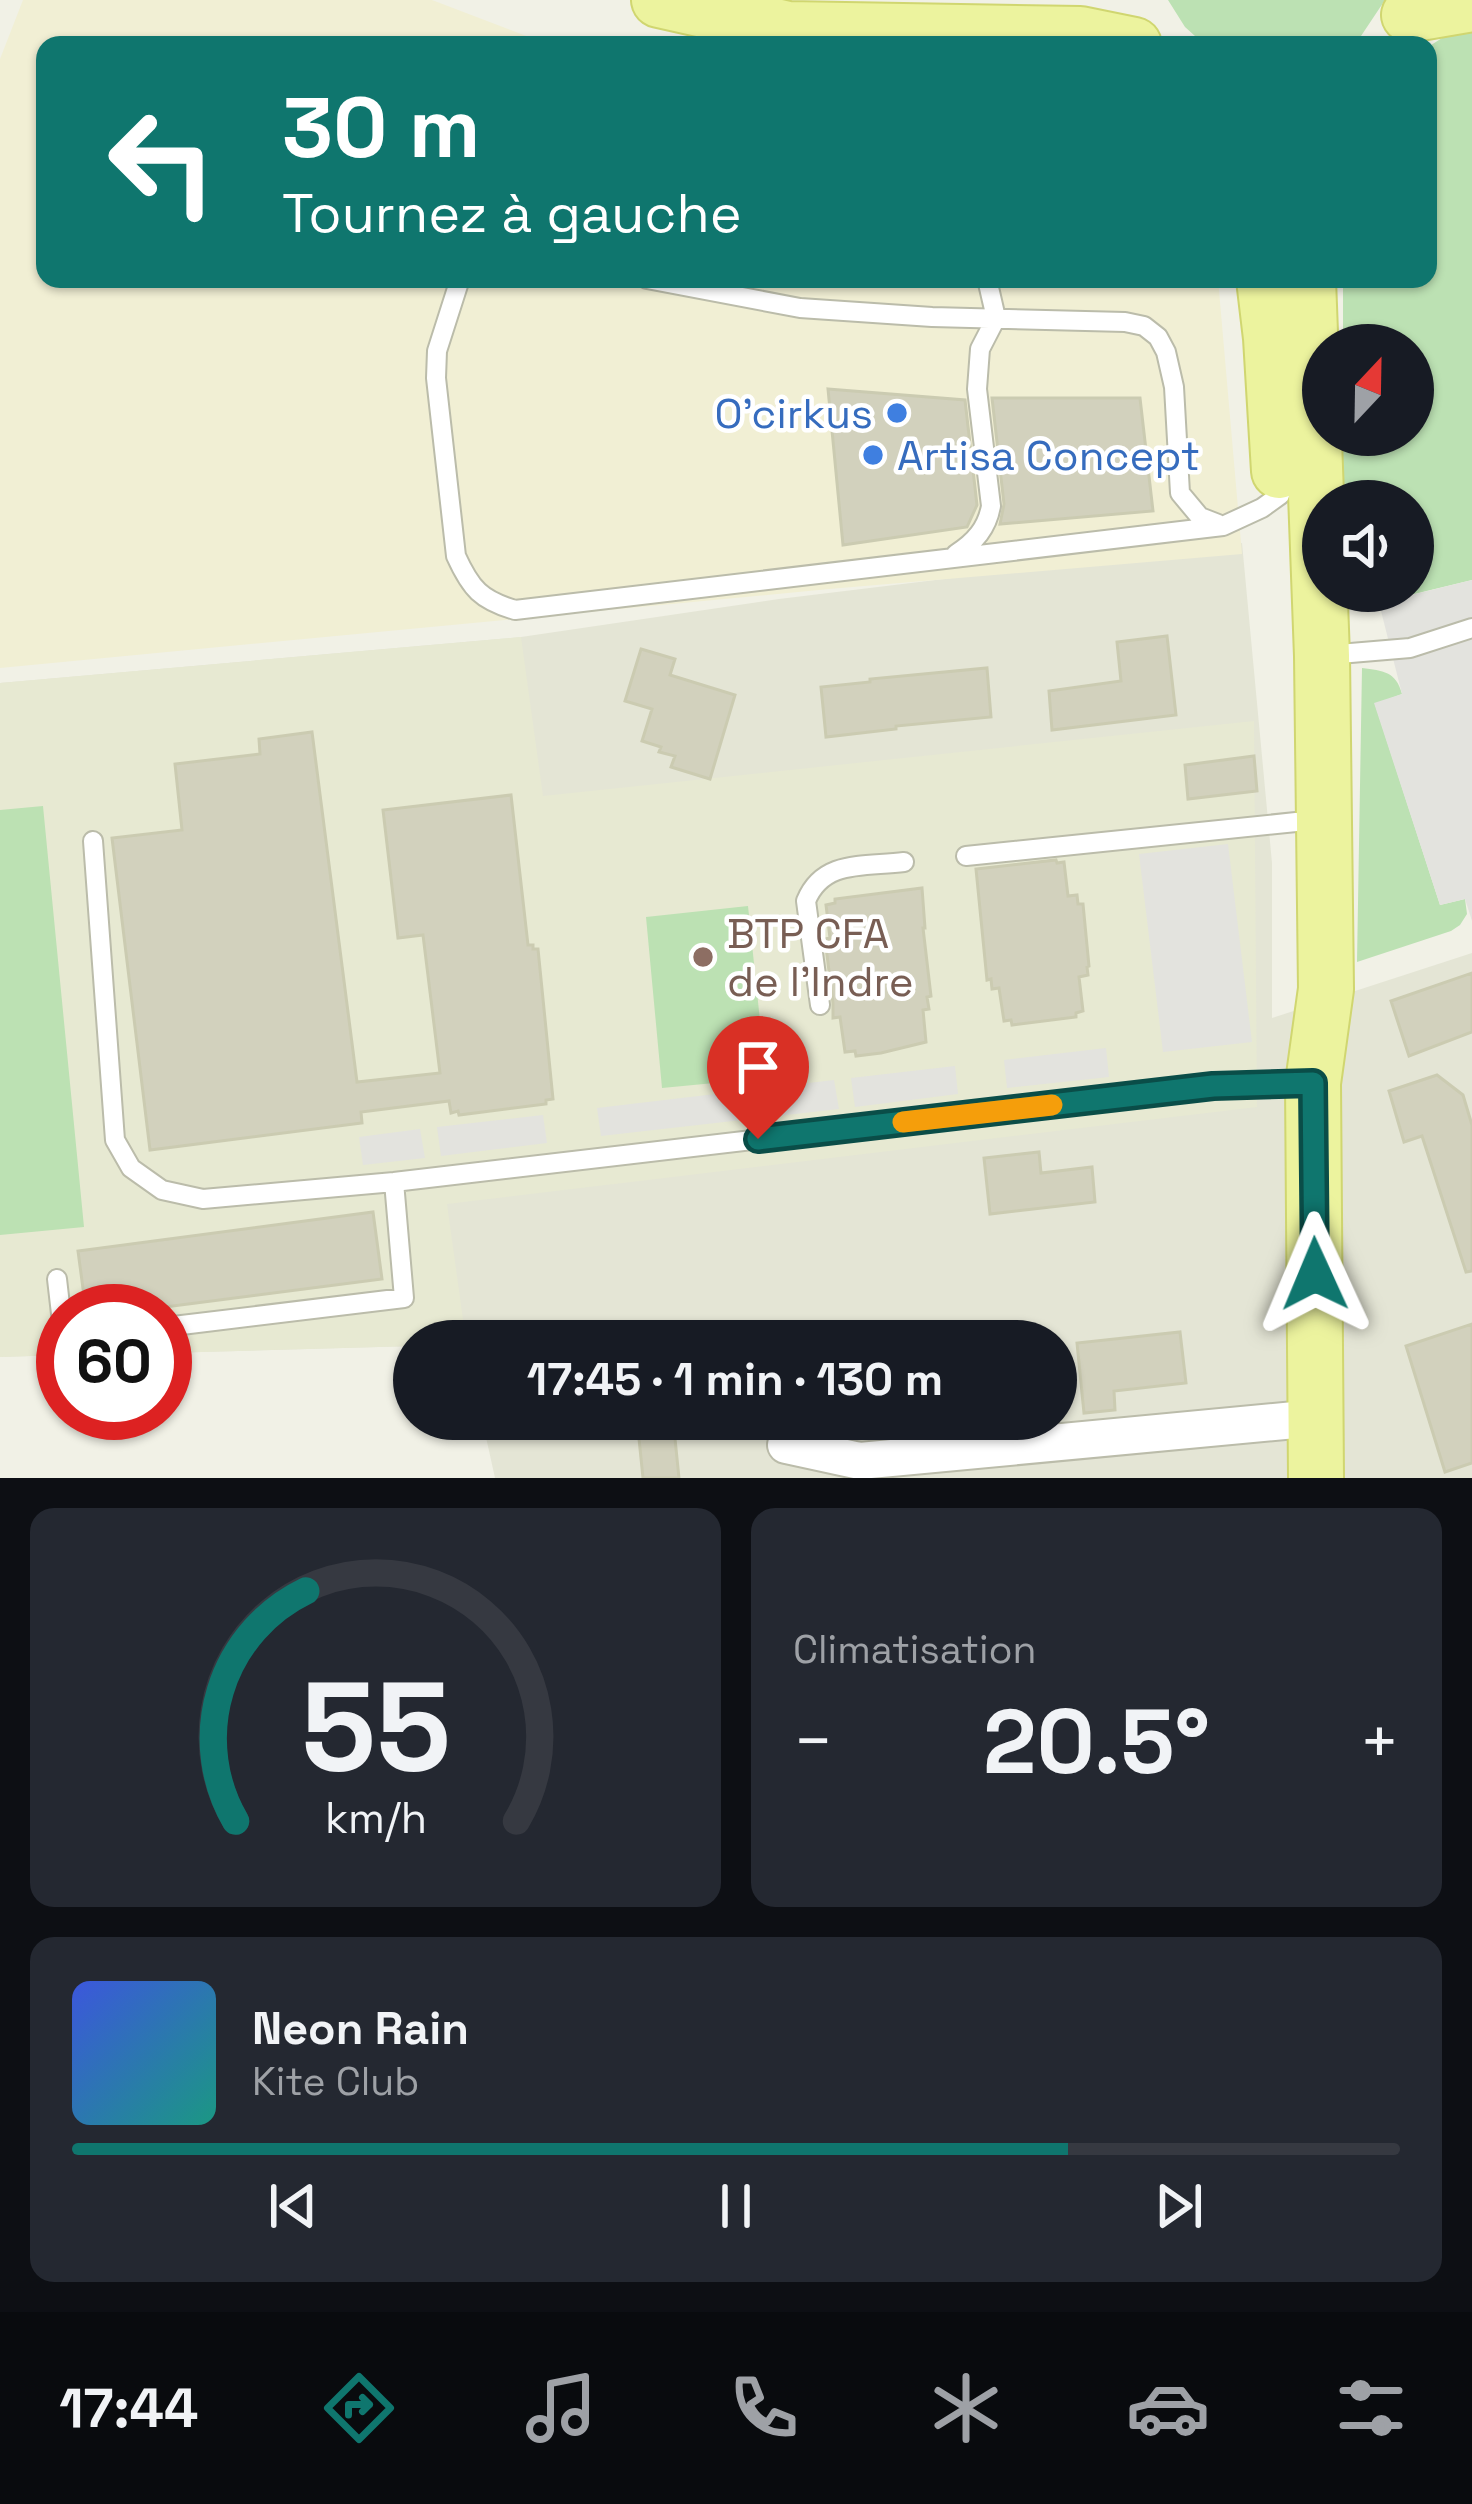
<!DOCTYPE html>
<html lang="fr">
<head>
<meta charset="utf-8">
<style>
	body { margin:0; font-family:"Space Grotesk",sans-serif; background:#242831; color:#f1f3f6; height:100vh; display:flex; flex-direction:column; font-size:45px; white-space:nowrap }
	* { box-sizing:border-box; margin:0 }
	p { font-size:39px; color:#9ea1a6 }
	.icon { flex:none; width:66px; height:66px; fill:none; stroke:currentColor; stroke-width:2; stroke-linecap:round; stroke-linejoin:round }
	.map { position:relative; height:1478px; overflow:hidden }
	.side { display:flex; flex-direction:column; gap:30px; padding:30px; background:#0d0f14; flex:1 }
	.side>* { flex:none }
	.banner { position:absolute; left:36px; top:36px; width:1401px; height:252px; border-radius:24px; box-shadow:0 3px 9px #0004; background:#0f766e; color:#fff; overflow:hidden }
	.needle { width:78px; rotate:22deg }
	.controls { position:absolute; left:1302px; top:324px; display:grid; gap:24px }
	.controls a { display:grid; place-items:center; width:132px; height:132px; border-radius:50%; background:#171b24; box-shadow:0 3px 9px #0004; font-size:60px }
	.speed { position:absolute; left:36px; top:1284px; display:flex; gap:24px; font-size:60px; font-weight:700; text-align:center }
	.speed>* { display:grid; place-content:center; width:156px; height:156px; border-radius:50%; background:#171b24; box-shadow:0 3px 9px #0004; line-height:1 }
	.speed .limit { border:18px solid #d22; background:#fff; color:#111 }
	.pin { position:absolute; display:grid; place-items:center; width:102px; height:102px; color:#fff; margin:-123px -51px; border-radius:50% 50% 50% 0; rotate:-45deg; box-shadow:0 0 12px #0007 }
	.pin .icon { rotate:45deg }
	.me { position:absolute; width:132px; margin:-66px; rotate:359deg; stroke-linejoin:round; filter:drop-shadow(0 0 9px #0008) }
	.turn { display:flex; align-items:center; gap:42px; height:252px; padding:0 48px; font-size:54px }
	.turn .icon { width:156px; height:156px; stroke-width:2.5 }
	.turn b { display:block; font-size:84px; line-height:102px }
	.big { font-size:90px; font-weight:800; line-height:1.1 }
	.side .tile { flex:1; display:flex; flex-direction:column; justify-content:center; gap:18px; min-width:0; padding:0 42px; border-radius:24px; background:#242831 }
	.side .dial { align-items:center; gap:0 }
	.dial svg { height:312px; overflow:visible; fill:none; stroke:#363941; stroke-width:7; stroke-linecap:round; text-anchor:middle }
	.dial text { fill:#f1f3f6; stroke:none }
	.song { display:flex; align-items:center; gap:36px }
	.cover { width:144px; height:144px; border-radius:18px; background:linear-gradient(135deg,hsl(230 70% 55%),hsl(170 70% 35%)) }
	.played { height:12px; border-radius:6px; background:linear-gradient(90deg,#0f766e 75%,#363941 75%) }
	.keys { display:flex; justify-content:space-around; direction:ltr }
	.heat { display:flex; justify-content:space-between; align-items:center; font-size:66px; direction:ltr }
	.side .tiles { flex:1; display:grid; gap:30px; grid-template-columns:1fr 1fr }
	.tile:last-child { grid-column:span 2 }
	.trip { position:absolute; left:393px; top:1320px; width:684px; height:120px; border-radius:60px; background:#171b24; box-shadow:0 3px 9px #0004; font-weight:800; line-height:120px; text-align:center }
	.tab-bar { display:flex; height:192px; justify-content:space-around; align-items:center; background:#090b0e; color:#9ea1a6 }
	.tab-bar .icon { width:84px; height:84px }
	.tab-bar .active { color:#0f766e }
	.tab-bar b { font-size:54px; color:#f1f3f6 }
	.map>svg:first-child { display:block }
</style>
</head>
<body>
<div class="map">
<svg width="1472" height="1478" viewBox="0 0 1472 1478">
	<rect width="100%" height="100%" fill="#f1f1e6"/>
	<!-- residential -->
	<path fill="#e4e5d5" d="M1242,543L1272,863V1018L1472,953V1478H495L482,1419H1056V1341H414V1346L165,1353V1311H63V1355L0,1357V683L521,637L779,599Z"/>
	<!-- commercial -->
	<path fill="#f1efd4" d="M23,0H432L550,45H45V279H1218L1242,554L829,589L0,668V59Z"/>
	<!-- education -->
	<path fill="#e7e9d2" d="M521,637L543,796L1254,721L1257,1107L447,1204L466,1341H414V1346L165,1353V1311H63V1355L0,1357V683Z"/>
	<!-- green -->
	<path fill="#bce1b3" d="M1168,0H1385L1361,36L1348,45H1205L1185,27Z
		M1472,25V580L1352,609L1347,591H1413V501H1343V435H1413V345H1343V279H1428V47L1453,31Z
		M1362,668C1383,671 1396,671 1402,694L1375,704L1440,905L1465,899L1467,914L1460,925L1451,931L1357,962Z
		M43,806L84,1227L0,1235V810Z
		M748,906L766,1078L662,1088L646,917Z"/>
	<!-- parking -->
	<path fill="#e3e3de" d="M1472,580V921L1465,899L1440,905L1374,703L1402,694L1379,603Z
		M1228,844L1252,1042L1163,1052L1139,854Z
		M1106,1048L1109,1077L1007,1088L1004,1060Z
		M955,1066L958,1094L855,1107L851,1078Z
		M834,1080L839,1109L601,1136L597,1108Z
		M543,1115L547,1143L441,1156L437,1127Z
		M420,1129L425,1158L363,1165L359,1137Z"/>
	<!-- building -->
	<path fill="#d2d1bd" stroke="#cbcbb1" stroke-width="3" d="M828,389L965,400L977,505L967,527L843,545Z
		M992,398H1140L1153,511L1000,524L1004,504Z
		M1167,636L1176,715L1052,730L1049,691L1121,681L1117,642Z
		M641,649L675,659L670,675L735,695L710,779L671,767L675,756L659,752L661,747L642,741L652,709L625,701Z
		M987,668L991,717L896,726V729L826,737L821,687L870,682V679Z
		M312,732L357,1082L440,1073L423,935L398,938L383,810L511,795L528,945H533V949H538L553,1099L546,1100V1104L459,1115L458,1111L451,1113L449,1101L361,1112L362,1123L150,1150L112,838L182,830L175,764L260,754L259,739Z
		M1254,756L1257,791L1188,799L1185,765Z
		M1056,860L1057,863L1064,862L1068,896L1077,895L1078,904H1083L1089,966L1087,967L1088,975L1079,977L1083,1011L1076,1013V1017L1012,1025L1011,1020L1004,1021L999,988L992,989L991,979L987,980L976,869Z
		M922,888L925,928H923L931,996L927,997L929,1009L923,1010L926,1042L881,1053L856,1056L855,1051L845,1052L840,1017L833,1018V1003L825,939L830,938L826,905L835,903V899Z
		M1472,973V1032L1409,1056L1391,1001Z
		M1437,1075L1463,1095L1472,1125V1271L1466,1272L1422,1136L1404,1142L1389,1091Z
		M1039,1152L1041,1173L1092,1167L1095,1202L990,1214L984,1158Z
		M373,1212L382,1279L134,1311H86L78,1251Z
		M1472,1324V1463L1445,1472L1406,1346Z
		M1180,1332L1186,1383L1114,1391L1115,1410L1084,1413L1077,1343Z
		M637,1419H673L679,1478H643Z"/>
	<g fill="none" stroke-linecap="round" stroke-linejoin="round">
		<!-- service casing -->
		<g stroke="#bbbcaa" stroke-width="22">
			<path id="service" d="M460,279L437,351L436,378L456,556C471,589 481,600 515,610L1223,526L1262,508L1280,495
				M647,279L800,308L932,317L1125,322L1144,326L1158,337L1166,352L1174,387L1180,493L1200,517L1218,524
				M956,554C975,542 987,528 991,506L977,389L980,349L996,318L987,279
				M1327,655L1410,648L1472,628
				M93,841L115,1140L131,1168L162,1190L203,1199L394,1182L1213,1086L1309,1083
				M966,856L1296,822
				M820,1005L806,901C823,859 865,867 904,862
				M57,1279L63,1331
				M165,1327L404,1298L394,1182"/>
		</g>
		<!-- minor casing -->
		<g stroke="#bbbcaa" stroke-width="40">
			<path id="minor" d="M786,1445L860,1461L1316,1418"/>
		</g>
		<!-- primary casing -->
		<g stroke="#d0d670" stroke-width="58">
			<path id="primary" d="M659,0L788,29L1080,34L1134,45
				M1409,15L1472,4
				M1264,279L1271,338L1279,471
				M1308,279L1322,656L1326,989L1313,1083L1316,1478"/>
		</g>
		<!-- service -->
		<use href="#service" stroke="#fff" stroke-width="18"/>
		<!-- minor -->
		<use href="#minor" stroke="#fff" stroke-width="36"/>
		<!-- primary -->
		<use href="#primary" stroke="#ecf39e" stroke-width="54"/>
	</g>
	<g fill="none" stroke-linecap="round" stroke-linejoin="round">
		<!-- route casing -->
		<g stroke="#0a4d48" stroke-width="30">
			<path id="route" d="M758,1139L1213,1086L1313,1083L1315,1274"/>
		</g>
		<!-- route -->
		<use href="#route" stroke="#0f766e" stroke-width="21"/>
		<!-- slow -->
		<path stroke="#f59e0b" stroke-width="21" d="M903,1122L1052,1105"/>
	</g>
	<!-- markers -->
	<g fill="#3f7fe0" stroke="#fff" stroke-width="4.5">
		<circle cx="897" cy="413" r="12"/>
		<circle cx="873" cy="455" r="12"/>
	</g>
	<circle fill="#8d6e63" stroke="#fff" stroke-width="4.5" cx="703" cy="957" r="12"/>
	<g text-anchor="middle" stroke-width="9" stroke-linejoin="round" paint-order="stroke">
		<!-- shop labels -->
		<g font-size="42" fill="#366cbe" stroke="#fff" text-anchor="end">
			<text x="873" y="428">O'cirkus</text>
			<text x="897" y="470" text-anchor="start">Artisa Concept</text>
		</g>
		<!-- education labels -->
		<g font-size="42" fill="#785e54" stroke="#fff" text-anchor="start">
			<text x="727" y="948">BTP CFA<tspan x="727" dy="48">de l'Indre</tspan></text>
		</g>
	</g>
</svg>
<div class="controls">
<a><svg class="needle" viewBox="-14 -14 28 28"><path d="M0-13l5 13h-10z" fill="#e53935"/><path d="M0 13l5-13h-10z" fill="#9ea1a6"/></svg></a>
<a><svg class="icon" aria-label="sound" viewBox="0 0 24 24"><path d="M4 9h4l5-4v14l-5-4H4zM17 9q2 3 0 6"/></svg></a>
</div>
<div class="speed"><div class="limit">60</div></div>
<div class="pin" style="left:758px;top:1139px;background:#d93025"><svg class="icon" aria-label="arrive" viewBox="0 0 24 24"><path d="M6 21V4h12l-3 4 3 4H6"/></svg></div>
<svg class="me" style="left:1315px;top:1274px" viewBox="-20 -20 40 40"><path d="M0-17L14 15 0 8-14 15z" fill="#0f766e" stroke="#fff" stroke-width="4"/></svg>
<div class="trip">17:45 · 1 min · 130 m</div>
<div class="banner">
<div class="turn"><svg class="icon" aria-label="left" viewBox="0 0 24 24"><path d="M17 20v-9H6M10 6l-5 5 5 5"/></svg><div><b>30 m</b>Tournez à gauche</div></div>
</div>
</div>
<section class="side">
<div class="tiles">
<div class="tile dial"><svg viewBox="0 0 100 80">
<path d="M14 69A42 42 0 1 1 86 69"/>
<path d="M14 69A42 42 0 0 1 32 10" stroke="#0f766e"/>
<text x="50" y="56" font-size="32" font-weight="700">55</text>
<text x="50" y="72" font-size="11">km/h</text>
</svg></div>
<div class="tile"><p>Climatisation</p>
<div class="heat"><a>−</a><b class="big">20.5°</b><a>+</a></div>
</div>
<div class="tile">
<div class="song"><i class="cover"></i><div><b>Neon Rain</b><p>Kite Club</p></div></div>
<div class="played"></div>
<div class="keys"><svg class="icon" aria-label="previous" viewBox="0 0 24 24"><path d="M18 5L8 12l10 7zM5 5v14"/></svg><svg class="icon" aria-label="pause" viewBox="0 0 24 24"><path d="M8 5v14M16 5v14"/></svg><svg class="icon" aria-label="next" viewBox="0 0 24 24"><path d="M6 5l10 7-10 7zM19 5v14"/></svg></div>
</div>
</div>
</section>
<nav class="tab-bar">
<b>17:44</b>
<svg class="icon active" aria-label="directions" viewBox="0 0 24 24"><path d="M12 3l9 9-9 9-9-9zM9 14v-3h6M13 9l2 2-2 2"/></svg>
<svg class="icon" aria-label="music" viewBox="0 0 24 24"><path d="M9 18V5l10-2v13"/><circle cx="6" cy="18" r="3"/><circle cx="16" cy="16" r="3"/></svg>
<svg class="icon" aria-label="phone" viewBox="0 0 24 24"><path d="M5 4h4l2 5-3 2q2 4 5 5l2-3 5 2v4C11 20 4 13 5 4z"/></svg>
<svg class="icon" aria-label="climate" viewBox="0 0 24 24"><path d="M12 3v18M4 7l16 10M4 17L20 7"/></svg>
<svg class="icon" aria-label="car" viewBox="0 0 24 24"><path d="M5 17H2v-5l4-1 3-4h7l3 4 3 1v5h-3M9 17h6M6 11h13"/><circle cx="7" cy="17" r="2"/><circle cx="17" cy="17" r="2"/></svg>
<svg class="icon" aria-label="filters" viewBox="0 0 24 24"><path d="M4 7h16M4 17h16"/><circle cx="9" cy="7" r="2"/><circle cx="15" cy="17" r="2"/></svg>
</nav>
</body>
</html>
